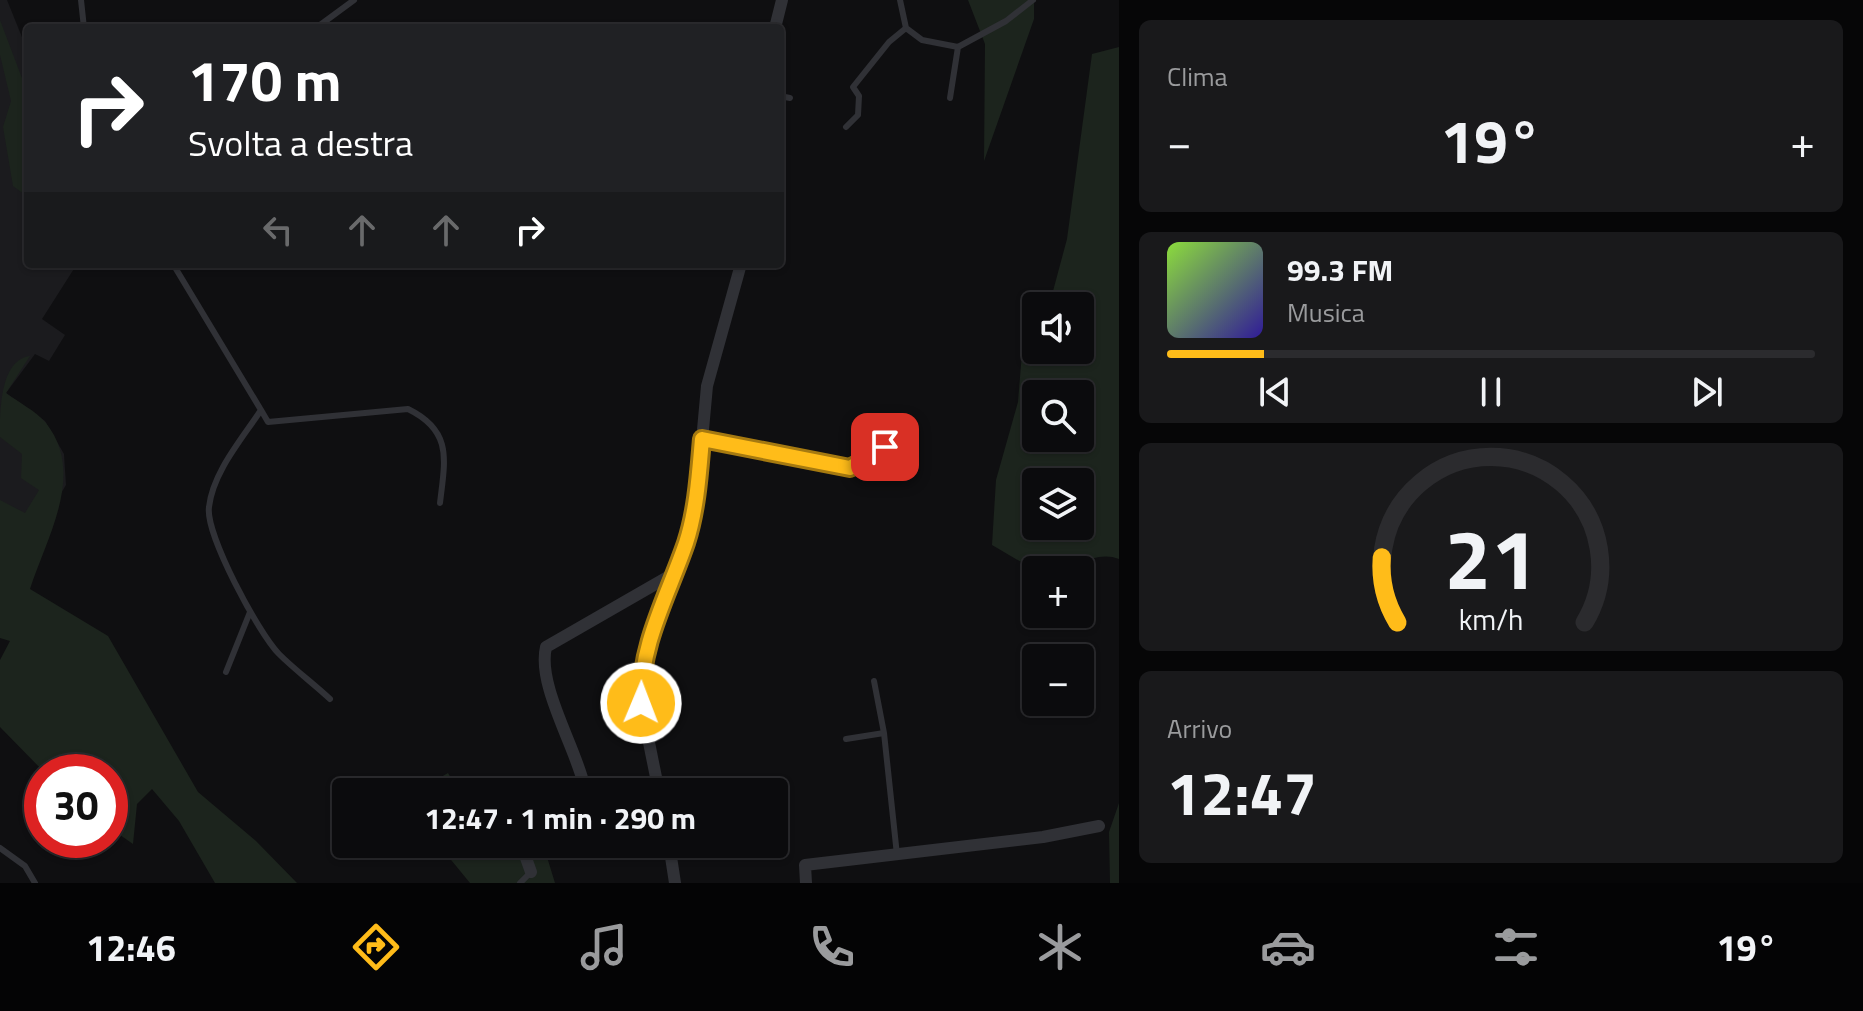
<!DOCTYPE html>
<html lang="it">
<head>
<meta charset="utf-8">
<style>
	body { margin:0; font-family:"Titillium Web",sans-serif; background:#19191b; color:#f1f3f6; height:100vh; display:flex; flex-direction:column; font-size:30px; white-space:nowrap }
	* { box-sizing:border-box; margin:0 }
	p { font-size:26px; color:#9a9b9d }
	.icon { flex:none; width:44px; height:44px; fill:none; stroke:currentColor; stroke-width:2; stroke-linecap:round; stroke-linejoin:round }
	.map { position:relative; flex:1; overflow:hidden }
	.panel { display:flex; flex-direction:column; gap:20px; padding:20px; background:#060607; width:744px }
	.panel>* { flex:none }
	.hud { position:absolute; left:24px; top:24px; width:760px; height:244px; border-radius:8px; box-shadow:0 2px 6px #0004,0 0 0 2px #2b2b2e; background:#202124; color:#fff; overflow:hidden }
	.controls { position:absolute; left:1022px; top:292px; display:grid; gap:16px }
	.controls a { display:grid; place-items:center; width:72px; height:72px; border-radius:8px; background:#0b0b0d; box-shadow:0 2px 6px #0004,0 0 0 2px #2b2b2e; font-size:40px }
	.speed { position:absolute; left:24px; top:754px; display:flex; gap:16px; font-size:40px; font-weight:700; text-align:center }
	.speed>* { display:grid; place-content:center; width:104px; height:104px; border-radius:50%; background:#0b0b0d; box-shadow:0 2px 6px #0004,0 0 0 2px #2b2b2e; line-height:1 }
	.speed .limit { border:12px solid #d22; background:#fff; color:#111 }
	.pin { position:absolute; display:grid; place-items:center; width:68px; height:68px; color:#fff; margin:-34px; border-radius:16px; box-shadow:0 4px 12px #0006 }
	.me { position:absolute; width:88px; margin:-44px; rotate:1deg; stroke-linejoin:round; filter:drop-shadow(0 0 6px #0008) }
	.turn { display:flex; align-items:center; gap:28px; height:168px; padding:0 32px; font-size:36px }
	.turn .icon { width:104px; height:104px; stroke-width:2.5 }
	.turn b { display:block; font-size:56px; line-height:68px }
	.lanes { display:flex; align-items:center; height:76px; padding:0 32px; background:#0003; justify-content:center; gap:40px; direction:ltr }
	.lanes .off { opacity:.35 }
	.big { font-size:60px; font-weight:700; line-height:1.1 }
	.panel .widget { flex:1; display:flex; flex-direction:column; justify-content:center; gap:12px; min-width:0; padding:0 28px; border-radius:12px; background:#19191b }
	.panel .dial { align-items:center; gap:0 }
	.dial svg { height:208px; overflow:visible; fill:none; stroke:#2b2b2e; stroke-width:7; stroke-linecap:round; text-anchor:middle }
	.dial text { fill:#f1f3f6; stroke:none }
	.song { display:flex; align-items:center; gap:24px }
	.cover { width:96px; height:96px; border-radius:12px; background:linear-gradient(135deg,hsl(90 70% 55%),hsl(250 70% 35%)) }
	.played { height:8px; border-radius:4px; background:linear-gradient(90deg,#ffbc19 15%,#2b2b2e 15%) }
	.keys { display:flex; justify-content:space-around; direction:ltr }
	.heat { display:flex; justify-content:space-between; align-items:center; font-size:44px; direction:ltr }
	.trip { position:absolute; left:332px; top:778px; width:456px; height:80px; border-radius:8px; background:#0b0b0d; box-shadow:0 2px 6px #0004,0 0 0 2px #2b2b2e; font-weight:700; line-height:80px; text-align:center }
	.menu { display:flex; height:128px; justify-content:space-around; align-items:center; background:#040405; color:#9a9b9d }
	.menu .icon { width:56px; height:56px }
	.menu .active { color:#ffbc19 }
	.menu b { font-size:36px; color:#f1f3f6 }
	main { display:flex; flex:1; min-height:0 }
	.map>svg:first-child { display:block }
</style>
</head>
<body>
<main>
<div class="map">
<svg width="1119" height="883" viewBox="0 0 1119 883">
	<rect width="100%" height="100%" fill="#0f0f11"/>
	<!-- built -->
	<path fill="#1b1b1e" d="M0,0H7L28,52V264H77L42,319L65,335L49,361L35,354L6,393L45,421L64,454L66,485L0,594Z"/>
	<!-- green -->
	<path fill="#1c241d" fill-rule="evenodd" d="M968,0H1034V19L984,161L985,44Z
		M0,20L28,94V197L13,186L3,127L11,101L0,55Z
		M1119,47V559C1095,549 1070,572 1044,570C1027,568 1007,553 992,545L996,480L1018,402L1026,303L1036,307V350H1080V306H1049L1067,239L1092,54ZM1036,394H1080V438H1036ZM1036,482H1080V526H1036Z
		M30,356L6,393C18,402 36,411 46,423C86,474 47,536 30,589L108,636L198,792L256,841L297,883H215L179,821L152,789L137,804L133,844L110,828V772H44L0,727V660L10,641L0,638V500L25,513L39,490L21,478L22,454L0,437C0,410 0,360 30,356Z
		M448,773L459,792H415Z
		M1119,803V883H1110L1109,832Z
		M438,844H543L555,883H470Z"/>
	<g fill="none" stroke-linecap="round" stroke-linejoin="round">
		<!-- lane -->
		<path stroke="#303136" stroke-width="6" d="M81,0L84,28
			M316,28L354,0
			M906,28L922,40L958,47L950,98
			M958,47L1006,21L1033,0
			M780,96L790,98
			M846,127L858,115L859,96L853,87L889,42L906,28L900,0
			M173,264L261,410C242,439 213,472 209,507C205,534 259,634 279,654C295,670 314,684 330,699
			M261,410L268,422L408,409C453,431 445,460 440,503
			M702,439L850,468L885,447
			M226,672L250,612
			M874,681L884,733L897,855
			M846,739L884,733
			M0,848L25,866L35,883
			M520,883L531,872"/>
		<!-- street -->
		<path stroke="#303136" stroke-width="12" d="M775,28L782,0
			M578,792L584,785C575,746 537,685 546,647L673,574
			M659,792L641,703V670L649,636L686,542L697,495L707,386L741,264
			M521,844L531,872
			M669,844L675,883
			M806,883L805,865L1043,837L1099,826"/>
	</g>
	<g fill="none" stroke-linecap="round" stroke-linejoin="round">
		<!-- route casing -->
		<g stroke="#a67a10" stroke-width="20">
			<path id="route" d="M641,703C640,644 667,598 686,543C697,509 699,473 702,439L850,468L885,447"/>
		</g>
		<!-- route -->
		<use href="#route" stroke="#ffbc19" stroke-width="14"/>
	</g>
</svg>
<div class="controls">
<a><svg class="icon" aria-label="sound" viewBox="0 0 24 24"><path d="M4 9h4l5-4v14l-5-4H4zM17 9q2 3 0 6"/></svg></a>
<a><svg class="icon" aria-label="search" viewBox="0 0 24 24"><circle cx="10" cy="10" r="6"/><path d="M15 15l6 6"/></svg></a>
<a><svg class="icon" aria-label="layers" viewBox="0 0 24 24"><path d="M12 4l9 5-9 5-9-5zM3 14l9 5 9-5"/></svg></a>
<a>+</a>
<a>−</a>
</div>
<div class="speed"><div class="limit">30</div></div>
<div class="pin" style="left:885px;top:447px;background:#d93025"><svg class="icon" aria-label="arrive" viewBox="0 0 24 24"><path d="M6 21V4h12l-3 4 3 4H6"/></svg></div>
<svg class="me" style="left:641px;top:703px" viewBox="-20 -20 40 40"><circle r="17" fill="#ffbc19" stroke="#fff" stroke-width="3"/><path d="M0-11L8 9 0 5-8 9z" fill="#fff"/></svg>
<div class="trip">12:47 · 1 min · 290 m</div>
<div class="hud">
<div class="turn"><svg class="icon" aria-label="right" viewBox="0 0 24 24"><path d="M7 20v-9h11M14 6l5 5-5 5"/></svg><div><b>170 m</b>Svolta a destra</div></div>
<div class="lanes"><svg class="icon off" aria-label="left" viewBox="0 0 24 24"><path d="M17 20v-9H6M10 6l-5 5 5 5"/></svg><svg class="icon off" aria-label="ahead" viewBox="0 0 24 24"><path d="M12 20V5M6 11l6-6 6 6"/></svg><svg class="icon off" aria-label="ahead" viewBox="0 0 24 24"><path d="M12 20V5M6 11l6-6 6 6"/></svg><svg class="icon" aria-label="right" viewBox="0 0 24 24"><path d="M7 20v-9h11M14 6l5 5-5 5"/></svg></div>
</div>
</div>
<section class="panel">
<div class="widget"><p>Clima</p>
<div class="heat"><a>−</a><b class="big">19°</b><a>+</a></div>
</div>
<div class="widget">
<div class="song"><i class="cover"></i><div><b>99.3 FM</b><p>Musica</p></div></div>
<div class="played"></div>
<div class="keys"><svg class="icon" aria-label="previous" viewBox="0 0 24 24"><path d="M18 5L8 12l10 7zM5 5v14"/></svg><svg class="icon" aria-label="pause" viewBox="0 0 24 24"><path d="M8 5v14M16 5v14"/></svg><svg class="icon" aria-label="next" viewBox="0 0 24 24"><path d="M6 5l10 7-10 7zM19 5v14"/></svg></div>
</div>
<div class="widget dial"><svg viewBox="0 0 100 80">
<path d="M14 69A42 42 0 1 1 86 69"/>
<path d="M14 69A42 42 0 0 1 8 44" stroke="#ffbc19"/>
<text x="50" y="56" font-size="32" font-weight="700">21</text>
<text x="50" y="72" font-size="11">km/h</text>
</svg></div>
<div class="widget"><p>Arrivo</p><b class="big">12:47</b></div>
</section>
</main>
<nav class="menu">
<b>12:46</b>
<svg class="icon active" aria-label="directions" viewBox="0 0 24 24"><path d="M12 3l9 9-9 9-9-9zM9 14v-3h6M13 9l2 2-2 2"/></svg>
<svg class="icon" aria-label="music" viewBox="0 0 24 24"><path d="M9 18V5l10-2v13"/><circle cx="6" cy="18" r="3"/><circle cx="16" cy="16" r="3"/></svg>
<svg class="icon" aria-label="phone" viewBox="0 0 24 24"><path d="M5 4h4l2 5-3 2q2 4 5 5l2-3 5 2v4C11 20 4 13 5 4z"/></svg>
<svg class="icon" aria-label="climate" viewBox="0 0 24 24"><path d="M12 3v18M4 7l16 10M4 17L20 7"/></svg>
<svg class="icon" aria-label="car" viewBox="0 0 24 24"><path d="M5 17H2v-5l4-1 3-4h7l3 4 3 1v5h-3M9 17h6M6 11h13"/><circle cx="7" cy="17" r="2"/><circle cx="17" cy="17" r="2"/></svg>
<svg class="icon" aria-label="filters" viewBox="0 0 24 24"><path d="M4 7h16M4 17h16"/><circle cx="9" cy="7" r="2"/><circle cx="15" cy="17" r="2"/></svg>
<b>19°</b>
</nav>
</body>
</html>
